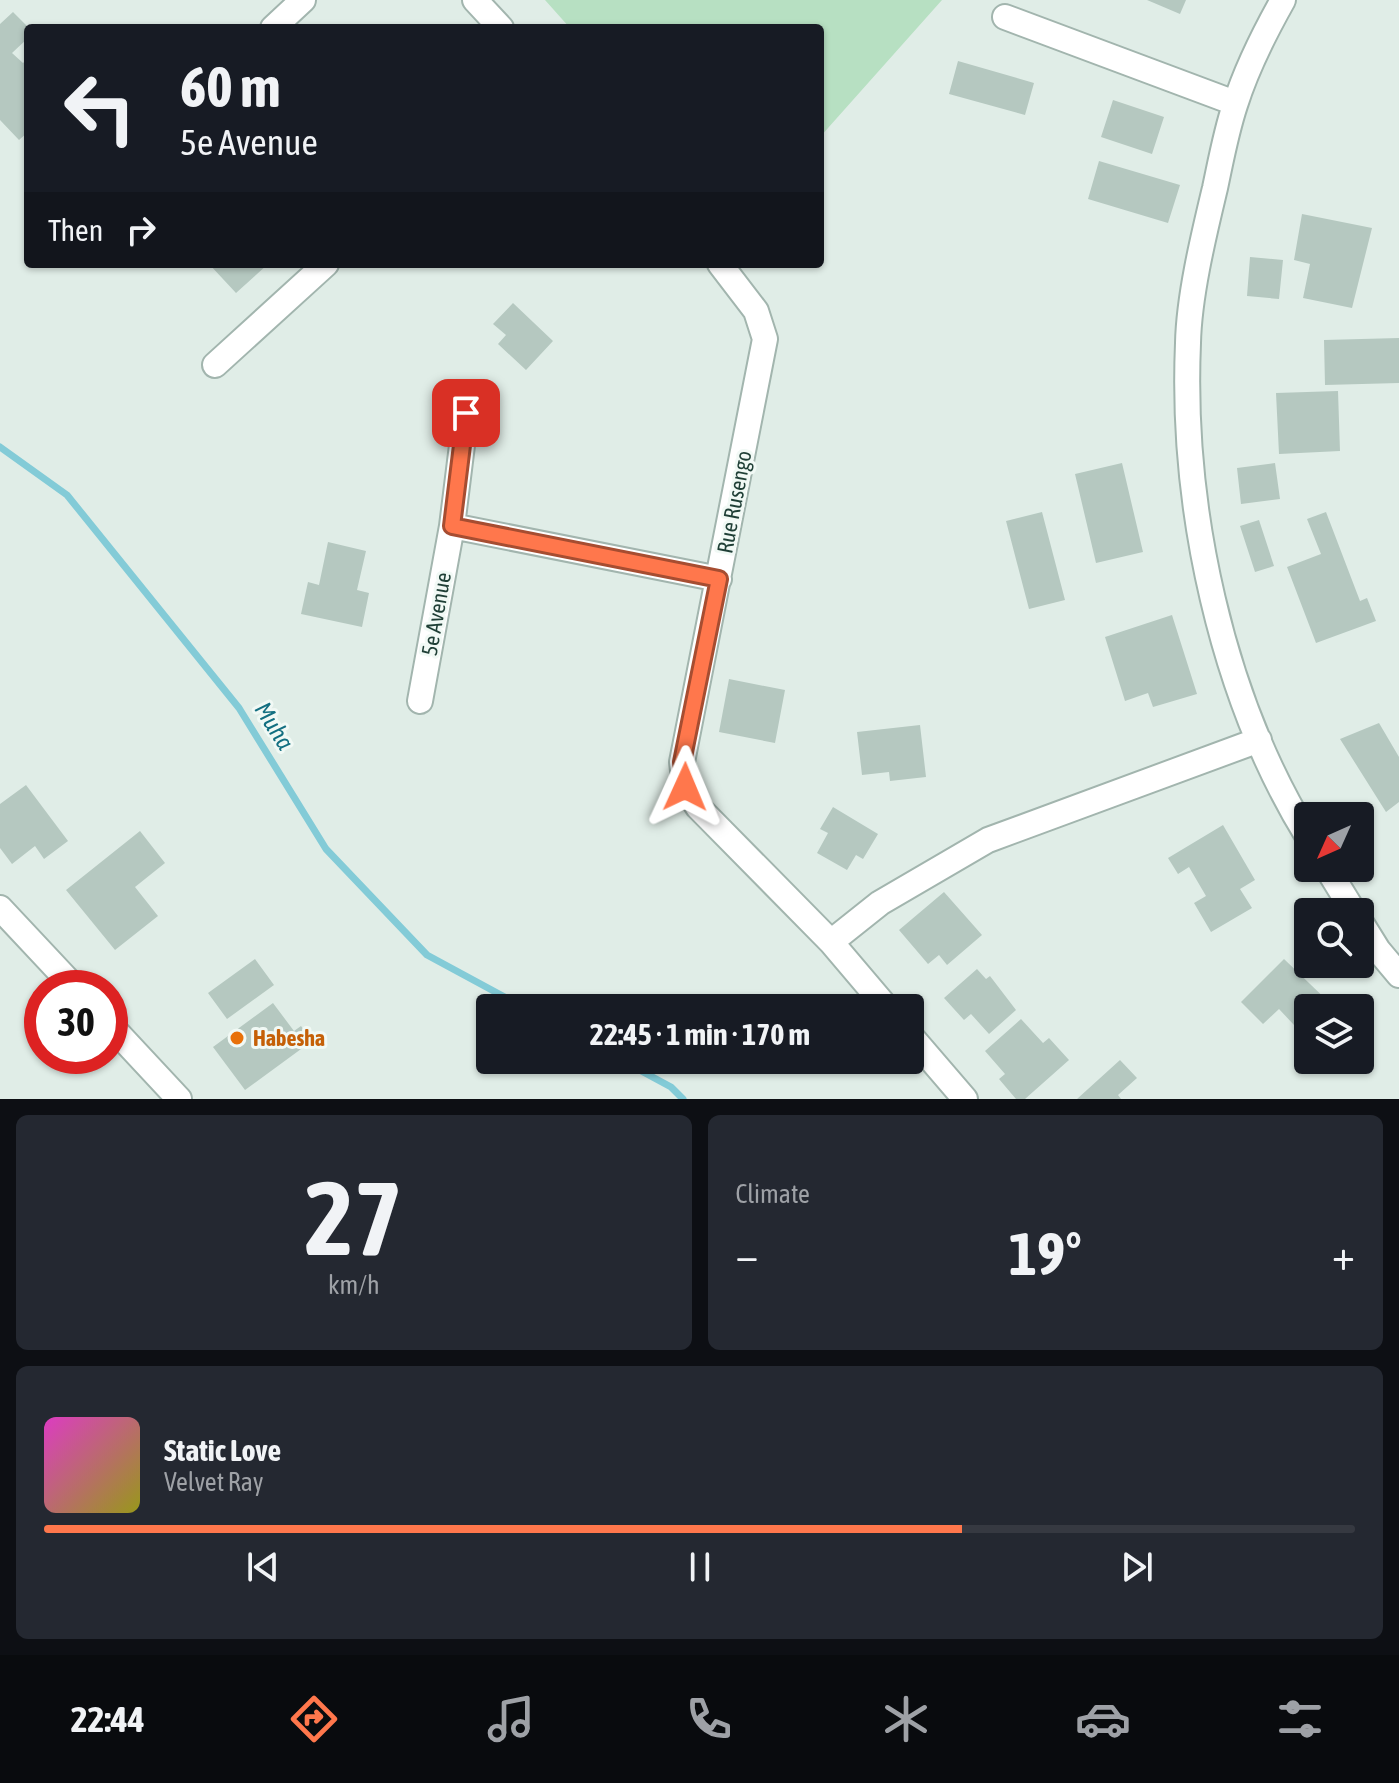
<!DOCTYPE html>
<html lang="en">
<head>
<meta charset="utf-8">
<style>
	body { margin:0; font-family:"Asap Condensed",sans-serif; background:#242831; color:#f1f3f6; height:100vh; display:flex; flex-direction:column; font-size:30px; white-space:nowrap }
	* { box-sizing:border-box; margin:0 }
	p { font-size:26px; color:#9ea1a6 }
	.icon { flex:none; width:44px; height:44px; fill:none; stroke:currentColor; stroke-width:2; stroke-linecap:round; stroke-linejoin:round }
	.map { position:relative; height:1099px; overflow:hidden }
	.drawer { display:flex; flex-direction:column; gap:16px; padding:16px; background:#0d0f14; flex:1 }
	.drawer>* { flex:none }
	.banner { position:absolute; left:24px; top:24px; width:800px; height:244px; border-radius:8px; box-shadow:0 2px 6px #0004; background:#171b24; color:#f1f3f6; overflow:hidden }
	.needle { width:52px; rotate:225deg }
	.controls { position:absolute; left:1294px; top:802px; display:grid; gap:16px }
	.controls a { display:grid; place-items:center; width:80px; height:80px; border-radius:8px; background:#171b24; box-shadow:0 2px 6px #0004; font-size:40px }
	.speed { position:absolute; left:24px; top:970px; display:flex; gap:16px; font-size:40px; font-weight:700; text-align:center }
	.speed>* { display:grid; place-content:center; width:104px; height:104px; border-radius:50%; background:#171b24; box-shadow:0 2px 6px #0004; line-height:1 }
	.speed .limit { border:12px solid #d22; background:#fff; color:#111 }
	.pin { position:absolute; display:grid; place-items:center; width:68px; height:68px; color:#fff; margin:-34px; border-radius:16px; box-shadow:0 4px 12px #0006 }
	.me { position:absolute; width:88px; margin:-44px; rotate:1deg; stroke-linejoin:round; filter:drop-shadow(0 0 6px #0008) }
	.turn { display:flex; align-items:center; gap:28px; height:168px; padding:0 24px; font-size:36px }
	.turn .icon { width:104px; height:104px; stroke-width:2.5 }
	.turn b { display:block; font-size:56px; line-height:68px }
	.then { display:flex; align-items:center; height:76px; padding:0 24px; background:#0003; gap:16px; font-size:30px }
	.big { font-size:60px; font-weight:700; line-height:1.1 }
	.drawer .card { flex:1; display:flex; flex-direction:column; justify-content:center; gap:12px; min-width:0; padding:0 28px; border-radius:12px; background:#242831 }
	.drawer .dial { align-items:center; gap:0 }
	.dial b { font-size:104px; line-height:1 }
	.song { display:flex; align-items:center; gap:24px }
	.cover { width:96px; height:96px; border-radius:12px; background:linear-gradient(135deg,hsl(310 70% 55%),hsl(60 70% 35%)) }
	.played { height:8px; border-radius:4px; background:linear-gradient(90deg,#ff774c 70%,#363941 70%) }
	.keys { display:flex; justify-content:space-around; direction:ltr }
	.heat { display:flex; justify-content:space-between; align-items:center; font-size:44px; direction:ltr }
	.drawer .tiles { flex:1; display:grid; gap:16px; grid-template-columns:1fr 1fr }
	.card:last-child { grid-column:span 2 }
	.trip { position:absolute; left:476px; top:994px; width:448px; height:80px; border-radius:8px; background:#171b24; box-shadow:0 2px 6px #0004; font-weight:700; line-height:80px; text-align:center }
	.menu { display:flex; height:128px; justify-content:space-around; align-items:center; background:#090b0e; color:#9ea1a6 }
	.menu .icon { width:56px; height:56px }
	.menu .selected { color:#ff774c }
	.menu b { font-size:36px; color:#f1f3f6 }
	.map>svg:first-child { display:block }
</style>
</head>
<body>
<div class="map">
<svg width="1399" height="1099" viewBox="0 0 1399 1099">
	<rect width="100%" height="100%" fill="#e0ede7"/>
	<!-- green -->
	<path fill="#b7e0c2" d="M545,0H942L820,137V28H570Z"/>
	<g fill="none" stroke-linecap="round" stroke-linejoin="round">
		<!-- stream -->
		<path stroke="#83cbd7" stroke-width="7" d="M0,447L67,495L239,708L326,849L427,955L525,1008
			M621,1060L671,1087L683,1099"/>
	</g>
	<!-- building -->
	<path fill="#b5c8c0" d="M1147,0H1186L1180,14Z
		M13,12L28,27V38L12,53L23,63L28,58V132L19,140L0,120V24Z
		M958,61L1034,83L1025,115L949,94Z
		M1113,100L1164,117L1152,154L1101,137Z
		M1099,161L1180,185L1168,223L1088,199Z
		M1302,214L1372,228L1352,308L1303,298L1310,264L1294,260Z
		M1250,257L1283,260L1279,299L1247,296Z
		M209,264H268L236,293Z
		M513,303L553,341L526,370L498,344L506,335L493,324Z
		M1399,338V383L1325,385L1324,340Z
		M1338,391L1340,451L1279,454L1276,393Z
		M1122,463L1143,552L1096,563L1075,474Z
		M1275,463L1280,499L1241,504L1237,468Z
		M1042,512L1065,600L1029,609L1006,521Z
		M1326,512L1360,601L1367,598L1376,621L1316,643L1287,567L1321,554L1307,519Z
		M1259,520L1274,566L1255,572L1240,526Z
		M328,542L366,551L357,590L369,593L362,627L301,614L308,582L319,585Z
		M1172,615L1197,694L1153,707L1148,693L1125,701L1105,637Z
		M729,679L785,690L775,743L719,732Z
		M1379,723L1399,757V802L1386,812L1340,739Z
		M920,725L926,777L890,781L889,772L862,775L857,732Z
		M26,785L68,841L44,859L35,846L12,864L0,848V804Z
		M833,807L878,834L863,859L856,855L847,870L817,853L828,833L820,829Z
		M1223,825L1255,880L1240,889L1252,908L1211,932L1194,903L1206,896L1189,867L1178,874L1168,858Z
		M140,831L165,863L135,887L158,916L115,950L66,890Z
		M944,892L982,935L947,965L939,955L928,964L899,930Z
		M255,959L274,985L227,1019L208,993Z
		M1284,959L1335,1008H1308V1040L1279,1009L1263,1024L1241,1002Z
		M977,969L986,979L990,976L1016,1010L989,1034L971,1014L964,1020L944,998Z
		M273,1003L294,1031L301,1026L312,1041L245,1090L213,1047Z
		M1021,1019L1043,1043L1049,1038L1069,1060L1025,1099H1016L999,1079L1005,1074L985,1051Z
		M1120,1060L1137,1078L1118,1095L1121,1099H1077Z"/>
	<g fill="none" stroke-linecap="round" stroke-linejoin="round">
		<!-- street casing -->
		<g stroke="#a2b5ae" stroke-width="28">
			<path id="street" d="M475,0L501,28
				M1283,0C1265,32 1246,70 1235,105C1226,132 1221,160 1215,188C1204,234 1189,295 1188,343C1181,507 1221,696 1308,837
				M1005,17L1235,103
				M273,28L303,0
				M720,264L756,311L765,339L682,762L685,787L698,807L831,942L887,1008
				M215,365L326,264
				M452,526L719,579
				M420,701L452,526L466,413
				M1327,868L1354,912
				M0,908L75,988
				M1360,921L1378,950L1399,975
				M831,942L880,903L988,840L1259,740
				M110,1025L179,1099
				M910,1035L965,1099"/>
		</g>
		<!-- street -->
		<use href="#street" stroke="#fff" stroke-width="24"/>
	</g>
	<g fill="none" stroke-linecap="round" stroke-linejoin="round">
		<!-- route casing -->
		<g stroke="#a64d31" stroke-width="20">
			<path id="route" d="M466,413L452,526L719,579L682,762L685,787"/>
		</g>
		<!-- route -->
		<use href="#route" stroke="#ff774c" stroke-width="14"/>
	</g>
	<!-- markers -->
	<circle fill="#e8710a" stroke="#f1f9f5" stroke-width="3" cx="237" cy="1038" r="8"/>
	<g text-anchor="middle" stroke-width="6" stroke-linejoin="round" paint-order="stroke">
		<!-- street labels -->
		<g font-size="22" fill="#1f3f36" stroke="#f1f9f5">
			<text transform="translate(734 502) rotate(-79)" y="8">Rue Rusengo</text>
			<text transform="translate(436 614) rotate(-80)" y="8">5e Avenue</text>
		</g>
		<!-- food labels -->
		<g font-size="22" font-weight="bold" fill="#c56008" stroke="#f1f9f5" text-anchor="start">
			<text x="253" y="1046">Habesha</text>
		</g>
		<!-- water labels -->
		<g font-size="24" font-style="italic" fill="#136f81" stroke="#f1f9f5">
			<text transform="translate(274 726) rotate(58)" y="8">Muha</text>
		</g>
	</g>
</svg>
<div class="controls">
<a><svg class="needle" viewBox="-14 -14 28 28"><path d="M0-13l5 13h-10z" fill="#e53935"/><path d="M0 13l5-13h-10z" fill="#9ea1a6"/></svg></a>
<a><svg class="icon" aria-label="search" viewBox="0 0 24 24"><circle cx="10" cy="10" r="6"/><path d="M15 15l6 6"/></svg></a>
<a><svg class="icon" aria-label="layers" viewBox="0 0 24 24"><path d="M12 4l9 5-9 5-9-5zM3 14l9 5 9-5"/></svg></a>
</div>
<div class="speed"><div class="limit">30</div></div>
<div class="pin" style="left:466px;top:413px;background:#d93025"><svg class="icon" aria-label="arrive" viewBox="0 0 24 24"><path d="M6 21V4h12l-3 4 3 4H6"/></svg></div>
<svg class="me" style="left:685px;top:787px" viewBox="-20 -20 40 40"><path d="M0-17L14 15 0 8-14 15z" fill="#ff774c" stroke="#fff" stroke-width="4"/></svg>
<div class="trip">22:45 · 1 min · 170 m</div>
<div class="banner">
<div class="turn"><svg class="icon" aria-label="left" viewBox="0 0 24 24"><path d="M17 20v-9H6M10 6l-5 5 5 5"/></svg><div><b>60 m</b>5e Avenue</div></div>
<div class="then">Then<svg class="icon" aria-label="right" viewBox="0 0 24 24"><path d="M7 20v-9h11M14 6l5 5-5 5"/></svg></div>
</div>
</div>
<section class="drawer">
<div class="tiles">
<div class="card dial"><b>27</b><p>km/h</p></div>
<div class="card"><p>Climate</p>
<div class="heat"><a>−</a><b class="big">19°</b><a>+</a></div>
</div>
<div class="card">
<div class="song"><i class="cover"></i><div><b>Static Love</b><p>Velvet Ray</p></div></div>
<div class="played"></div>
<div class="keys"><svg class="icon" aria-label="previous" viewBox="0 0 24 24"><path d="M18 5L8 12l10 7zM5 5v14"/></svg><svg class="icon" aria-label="pause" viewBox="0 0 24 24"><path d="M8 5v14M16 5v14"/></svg><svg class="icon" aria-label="next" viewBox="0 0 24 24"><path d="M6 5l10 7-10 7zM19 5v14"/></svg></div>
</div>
</div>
</section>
<nav class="menu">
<b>22:44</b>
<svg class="icon selected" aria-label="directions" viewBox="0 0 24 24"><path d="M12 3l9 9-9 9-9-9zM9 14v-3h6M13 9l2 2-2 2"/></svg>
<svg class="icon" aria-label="music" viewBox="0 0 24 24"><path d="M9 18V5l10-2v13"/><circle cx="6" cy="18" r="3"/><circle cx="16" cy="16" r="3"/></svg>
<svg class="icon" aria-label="phone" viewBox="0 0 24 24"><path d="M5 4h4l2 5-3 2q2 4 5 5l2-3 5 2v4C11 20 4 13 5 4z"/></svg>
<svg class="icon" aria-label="climate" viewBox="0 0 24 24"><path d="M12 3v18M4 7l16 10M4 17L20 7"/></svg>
<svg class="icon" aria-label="car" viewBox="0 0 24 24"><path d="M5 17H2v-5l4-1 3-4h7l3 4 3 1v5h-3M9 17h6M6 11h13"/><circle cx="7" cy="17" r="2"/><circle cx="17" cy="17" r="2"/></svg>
<svg class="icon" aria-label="filters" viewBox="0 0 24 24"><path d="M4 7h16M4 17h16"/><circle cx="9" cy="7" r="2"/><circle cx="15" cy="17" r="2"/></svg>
</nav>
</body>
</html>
